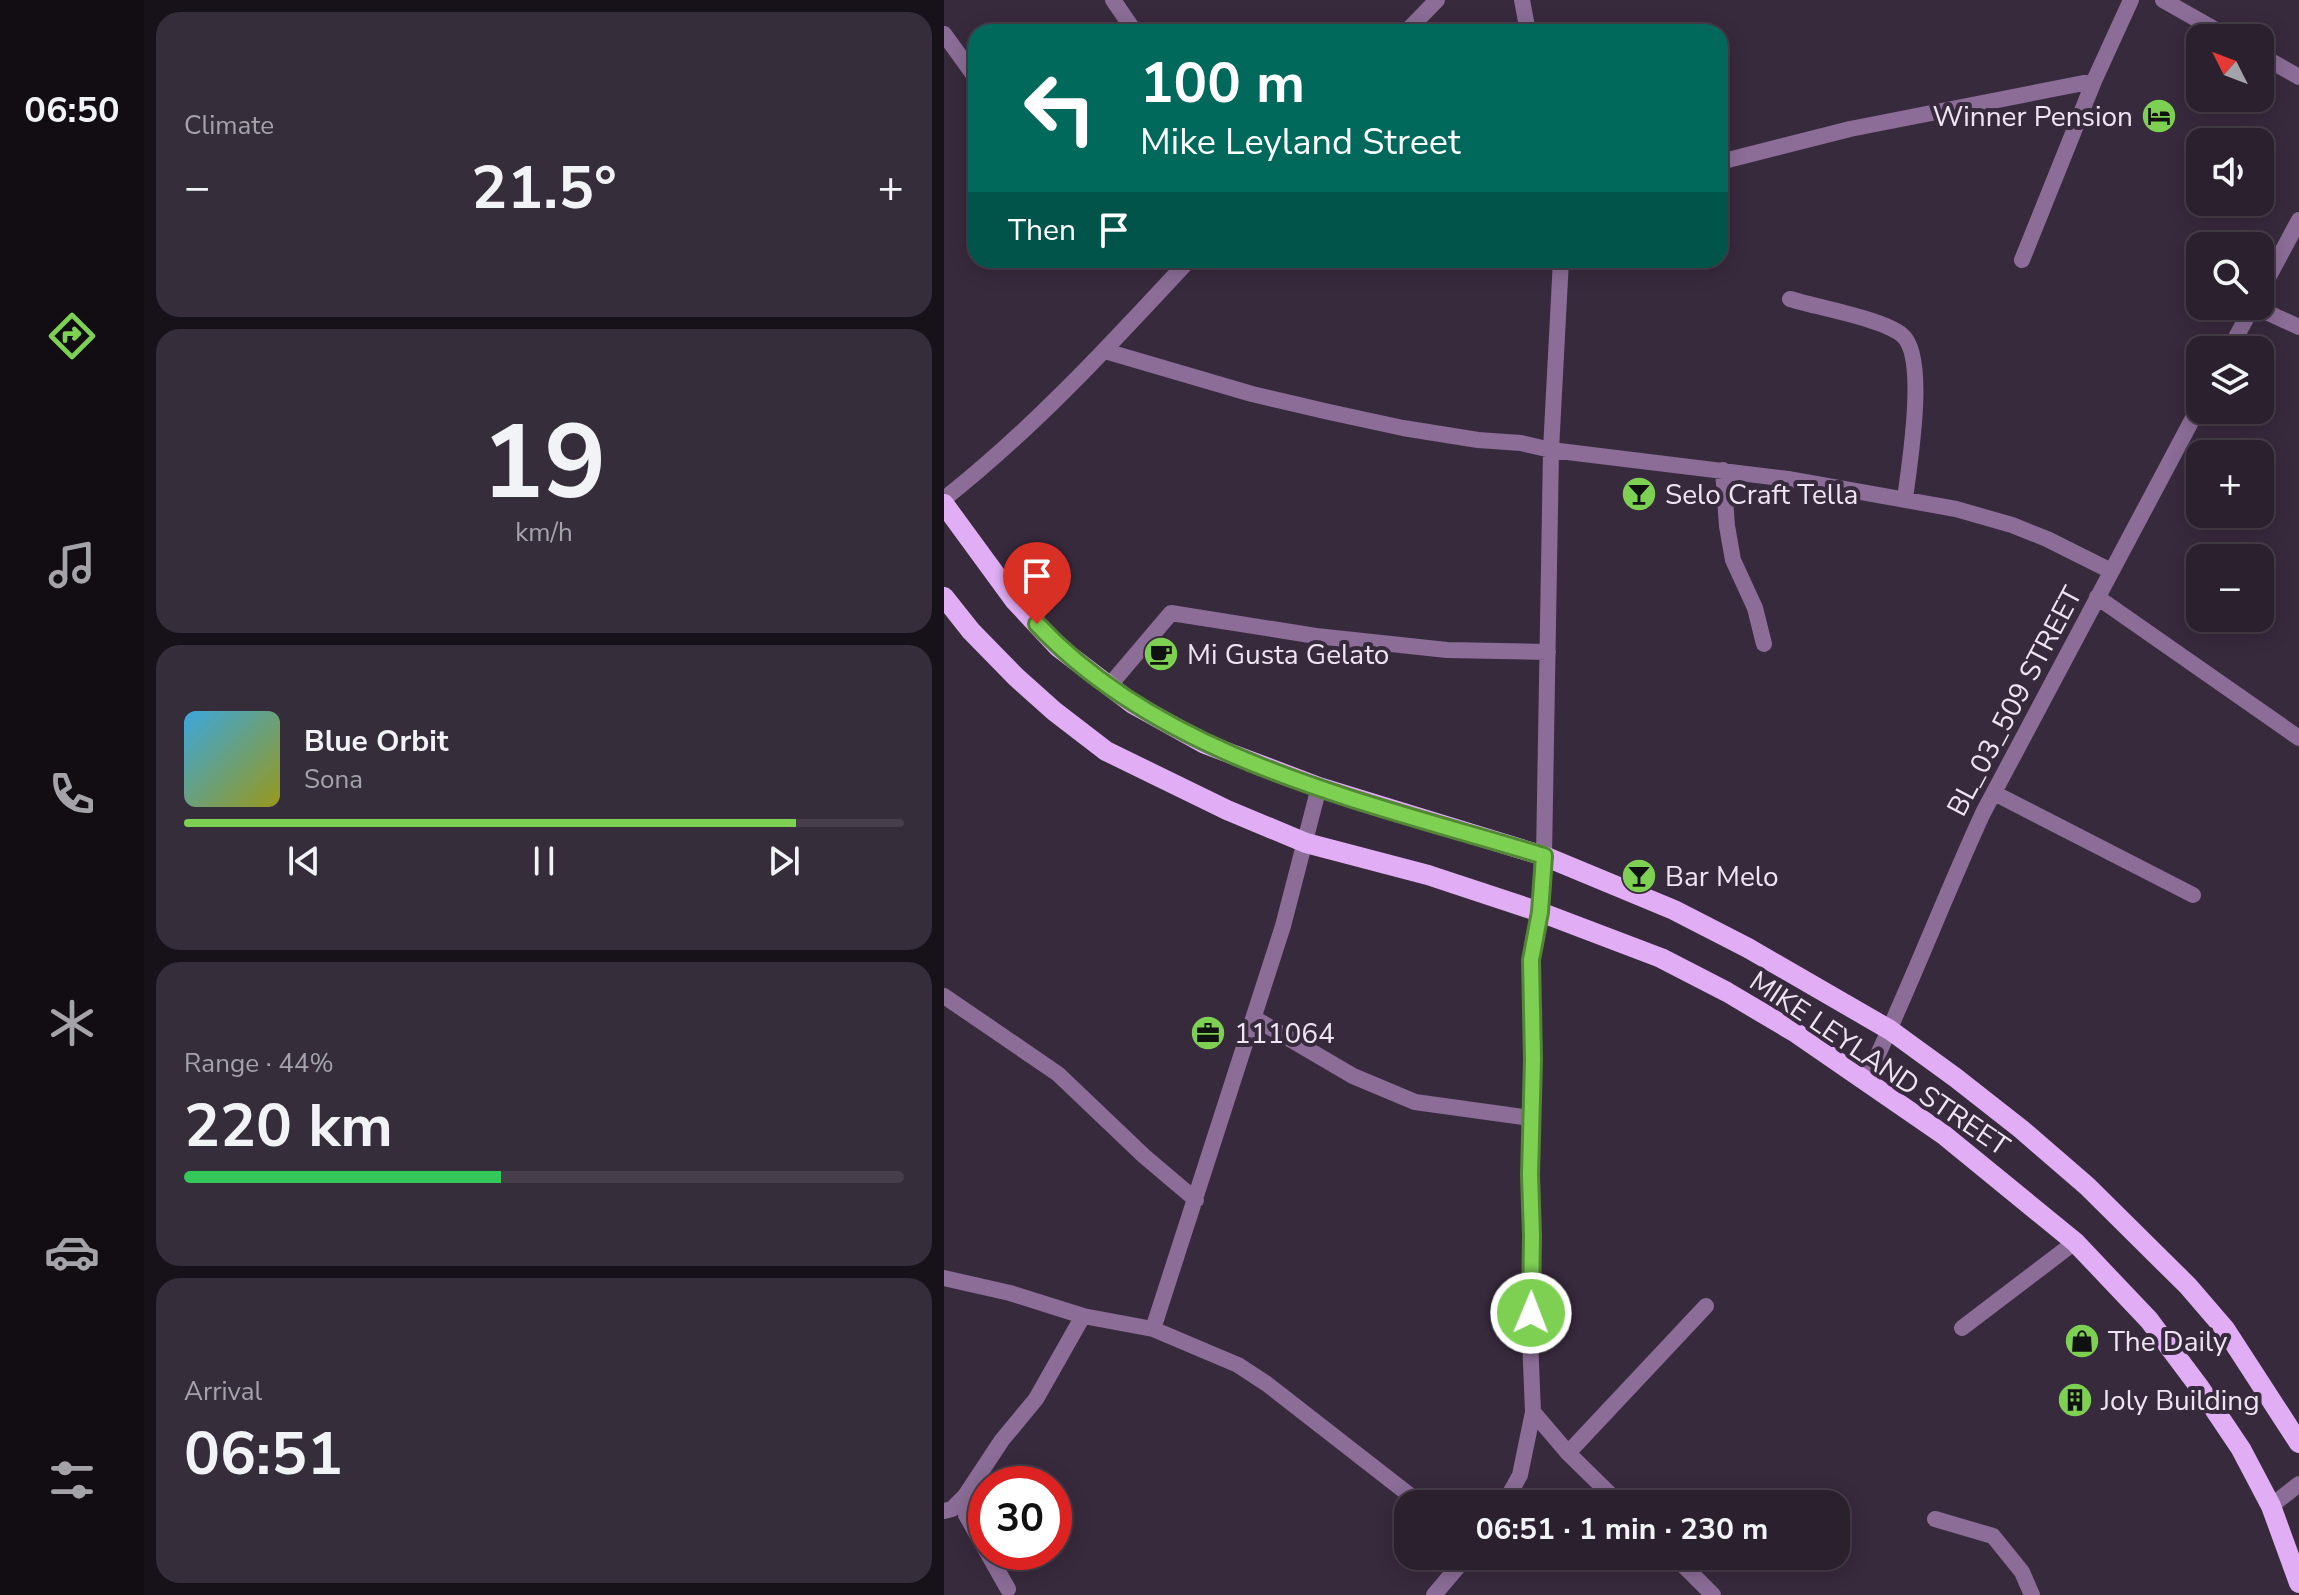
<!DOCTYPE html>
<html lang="en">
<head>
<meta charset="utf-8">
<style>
	body { margin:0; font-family:"Nunito Sans",sans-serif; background:#362d3a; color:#f1f3f6; height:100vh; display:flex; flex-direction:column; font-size:30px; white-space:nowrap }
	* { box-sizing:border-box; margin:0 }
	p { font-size:26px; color:#a5a3aa }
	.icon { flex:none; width:44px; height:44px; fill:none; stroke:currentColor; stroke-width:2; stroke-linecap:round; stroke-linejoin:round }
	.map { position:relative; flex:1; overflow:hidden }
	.sheet { display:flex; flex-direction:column; gap:12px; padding:12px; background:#171219; width:800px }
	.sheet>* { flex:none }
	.banner { position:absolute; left:24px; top:24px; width:760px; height:244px; border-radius:24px; box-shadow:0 4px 20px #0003,0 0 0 2px #463e4a; background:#00695c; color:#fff; overflow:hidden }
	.needle { width:52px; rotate:312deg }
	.fabs { position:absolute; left:1242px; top:24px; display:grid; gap:16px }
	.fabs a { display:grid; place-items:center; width:88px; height:88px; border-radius:16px; background:#2a202e; box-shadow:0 4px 20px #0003,0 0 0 2px #463e4a; font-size:40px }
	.speed { position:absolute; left:24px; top:1466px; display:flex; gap:16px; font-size:40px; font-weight:700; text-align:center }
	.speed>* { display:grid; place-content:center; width:104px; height:104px; border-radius:50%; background:#2a202e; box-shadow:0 4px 20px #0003,0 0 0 2px #463e4a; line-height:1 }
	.speed .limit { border:12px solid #d22; background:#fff; color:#111 }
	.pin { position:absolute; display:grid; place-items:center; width:68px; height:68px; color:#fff; margin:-82px -34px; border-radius:50% 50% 50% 0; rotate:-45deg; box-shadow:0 0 8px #0007 }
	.pin .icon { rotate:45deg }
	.me { position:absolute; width:88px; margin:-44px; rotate:1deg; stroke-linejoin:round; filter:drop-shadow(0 0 6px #0008) }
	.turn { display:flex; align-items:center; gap:28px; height:168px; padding:0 40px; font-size:36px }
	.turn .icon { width:104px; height:104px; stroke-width:2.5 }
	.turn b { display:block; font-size:56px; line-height:68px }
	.then { display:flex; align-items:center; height:76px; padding:0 40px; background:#0003; gap:16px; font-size:30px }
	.big { font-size:60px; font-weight:700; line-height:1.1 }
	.sheet .tile { flex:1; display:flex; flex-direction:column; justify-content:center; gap:12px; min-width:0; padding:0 28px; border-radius:24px; background:#362d3a }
	.sheet .dial { align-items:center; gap:0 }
	.dial b { font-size:104px; line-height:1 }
	.song { display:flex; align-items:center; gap:24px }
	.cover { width:96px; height:96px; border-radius:12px; background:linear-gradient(135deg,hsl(200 70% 55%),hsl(60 70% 35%)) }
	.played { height:8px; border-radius:4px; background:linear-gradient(90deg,#7ed053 85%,#463e4a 85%) }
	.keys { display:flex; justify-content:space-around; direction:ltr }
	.heat { display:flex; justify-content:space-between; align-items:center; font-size:44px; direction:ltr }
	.charge { height:12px; border-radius:6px; background:linear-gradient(90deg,#34c759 44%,#463e4a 0) }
	.trip { position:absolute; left:450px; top:1490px; width:456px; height:80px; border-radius:24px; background:#2a202e; box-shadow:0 4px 20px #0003,0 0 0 2px #463e4a; font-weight:700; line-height:80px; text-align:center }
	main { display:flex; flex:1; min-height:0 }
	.dock { display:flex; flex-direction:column; width:144px; justify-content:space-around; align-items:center; background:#110d12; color:#a5a3aa }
	.dock .icon { width:56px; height:56px }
	.dock .active { color:#7ed053 }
	.dock b { font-size:36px; color:#f1f3f6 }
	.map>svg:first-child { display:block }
</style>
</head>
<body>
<main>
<nav class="dock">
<b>06:50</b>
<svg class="icon active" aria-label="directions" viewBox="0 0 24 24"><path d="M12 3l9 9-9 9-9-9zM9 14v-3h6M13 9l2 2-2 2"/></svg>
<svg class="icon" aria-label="music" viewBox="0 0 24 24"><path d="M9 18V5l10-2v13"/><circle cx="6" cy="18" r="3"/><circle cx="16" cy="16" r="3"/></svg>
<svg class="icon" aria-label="phone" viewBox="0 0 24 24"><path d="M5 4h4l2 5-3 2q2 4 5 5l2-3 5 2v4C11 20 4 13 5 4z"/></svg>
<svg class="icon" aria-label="climate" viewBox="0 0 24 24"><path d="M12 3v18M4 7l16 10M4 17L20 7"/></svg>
<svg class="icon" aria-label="car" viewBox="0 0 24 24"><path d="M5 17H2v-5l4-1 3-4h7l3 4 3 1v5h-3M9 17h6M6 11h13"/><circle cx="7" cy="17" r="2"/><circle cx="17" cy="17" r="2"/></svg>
<svg class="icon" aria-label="filters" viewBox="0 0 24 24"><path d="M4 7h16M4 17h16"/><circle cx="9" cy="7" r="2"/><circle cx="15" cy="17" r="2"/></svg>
</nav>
<section class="sheet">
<div class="tile"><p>Climate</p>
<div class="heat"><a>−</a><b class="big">21.5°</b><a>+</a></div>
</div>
<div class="tile dial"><b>19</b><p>km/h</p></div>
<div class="tile">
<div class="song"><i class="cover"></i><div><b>Blue Orbit</b><p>Sona</p></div></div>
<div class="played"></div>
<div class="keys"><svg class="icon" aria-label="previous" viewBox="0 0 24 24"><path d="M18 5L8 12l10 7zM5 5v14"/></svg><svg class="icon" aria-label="pause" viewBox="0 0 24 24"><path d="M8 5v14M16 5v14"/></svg><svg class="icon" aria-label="next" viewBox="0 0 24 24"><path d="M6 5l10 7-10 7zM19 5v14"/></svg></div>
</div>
<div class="tile"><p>Range · 44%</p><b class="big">220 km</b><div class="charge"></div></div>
<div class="tile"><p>Arrival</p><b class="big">06:51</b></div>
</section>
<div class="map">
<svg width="1355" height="1595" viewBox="0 0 1355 1595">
	<rect width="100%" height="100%" fill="#382a3d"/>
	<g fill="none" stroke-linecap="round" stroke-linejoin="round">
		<!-- minor -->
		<path stroke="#8b6d97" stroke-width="16" d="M169,0L191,32
			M578,0L584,32
			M1219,0L1286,38
			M462,32L493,0
			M0,34L32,78
			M1316,55L1355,77
			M776,162L906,129L1150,81L1187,0
			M1078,260L1150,81
			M1316,293L1355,220
			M846,299C872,307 939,319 958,335C984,356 965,466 961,499
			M1309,306L1355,327
			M1285,350L1309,306
			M161,351L308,394L385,412L459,428L534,440L577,443L607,450L844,479L1012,509L1068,525L1103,539L1167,571
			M779,470L783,526L789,560L811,608L820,644
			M0,499C90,428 168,343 245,260
			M1153,597L1355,738
			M165,686L227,613L372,636L503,650L604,652
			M1050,793L1249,895
			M0,996L114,1074L200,1156L252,1200
			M310,1018L409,1076L471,1102L587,1118
			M922,1080C964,993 998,902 1039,813L1256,405
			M0,1278L66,1293L139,1316L209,1329L294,1365L323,1384L477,1504
			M1018,1328L1131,1242
			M209,1329L339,926L375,787
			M589,1412L624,1453L676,1504
			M624,1453L762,1306
			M21,1496L22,1515L64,1589
			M560,1504L576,1475L589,1412L586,1339L588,1235L586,1175L589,1059L587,960L596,912L600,856L607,450L617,260
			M1327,1506L1355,1484
			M0,1511L8,1509L21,1496L58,1440L92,1399L139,1316
			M991,1519L1049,1536L1078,1572L1088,1595
			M730,1556L769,1595
			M490,1595L523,1556"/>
		<!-- primary -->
		<path stroke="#e1aef5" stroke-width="20" d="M0,504L71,601L114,647L189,704L261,744L375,787L600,856L730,910L804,948L946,1030L1012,1078L1077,1129L1143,1186L1244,1286L1281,1329L1355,1443
			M0,597L27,631L72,677L110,711L162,751L283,810L362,843L484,875L596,912L717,958L783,992L852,1033L1000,1135L1131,1242L1205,1320L1256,1388L1297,1449L1327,1506L1355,1583"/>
	</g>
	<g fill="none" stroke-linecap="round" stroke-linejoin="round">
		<!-- route casing -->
		<g stroke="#528736" stroke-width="20">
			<path id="route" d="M93,624C221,761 427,803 600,856L596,912L587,960L589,1059L586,1175L588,1235L587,1313"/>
		</g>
		<!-- route -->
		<use href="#route" stroke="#7ed053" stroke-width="14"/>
	</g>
	<!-- icons -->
	<defs>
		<g id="hotel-disc" transform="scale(1.8)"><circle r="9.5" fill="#7ed053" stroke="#382a3d"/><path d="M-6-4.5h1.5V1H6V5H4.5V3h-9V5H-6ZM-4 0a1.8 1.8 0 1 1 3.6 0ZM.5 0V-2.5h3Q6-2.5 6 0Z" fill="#111"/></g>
		<g id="bar-disc" transform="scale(1.8)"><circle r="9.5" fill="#7ed053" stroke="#382a3d"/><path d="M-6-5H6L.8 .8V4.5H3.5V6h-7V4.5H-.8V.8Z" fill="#111"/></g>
		<g id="cafe-disc" transform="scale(1.8)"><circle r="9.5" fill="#7ed053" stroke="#382a3d"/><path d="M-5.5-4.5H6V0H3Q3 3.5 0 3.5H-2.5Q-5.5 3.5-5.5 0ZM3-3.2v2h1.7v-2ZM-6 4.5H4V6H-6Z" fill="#111"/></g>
		<g id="office-disc" transform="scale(1.8)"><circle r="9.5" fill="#7ed053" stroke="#382a3d"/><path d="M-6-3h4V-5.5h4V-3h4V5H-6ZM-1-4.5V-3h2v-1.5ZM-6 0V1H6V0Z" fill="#111"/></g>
		<g id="shop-disc" transform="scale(1.8)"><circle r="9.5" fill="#7ed053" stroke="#382a3d"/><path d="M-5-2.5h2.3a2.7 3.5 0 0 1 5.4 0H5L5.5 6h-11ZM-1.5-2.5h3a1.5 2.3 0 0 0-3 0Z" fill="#111"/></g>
		<g id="building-disc" transform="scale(1.8)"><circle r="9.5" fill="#7ed053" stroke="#382a3d"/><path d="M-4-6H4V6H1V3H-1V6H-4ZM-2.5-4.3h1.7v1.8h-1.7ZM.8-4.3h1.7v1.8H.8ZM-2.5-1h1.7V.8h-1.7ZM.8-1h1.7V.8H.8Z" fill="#111"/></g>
	</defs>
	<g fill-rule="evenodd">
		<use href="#hotel-disc" x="1215" y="116"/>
		<use href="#bar-disc" x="695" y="494"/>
		<use href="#cafe-disc" x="217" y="654"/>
		<use href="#bar-disc" x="695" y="876"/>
		<use href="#office-disc" x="264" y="1033"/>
		<use href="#shop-disc" x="1138" y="1341"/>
		<use href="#building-disc" x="1131" y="1400"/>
	</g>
	<g text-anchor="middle" stroke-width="8" stroke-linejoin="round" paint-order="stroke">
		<!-- poi labels -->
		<g font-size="28" fill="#eee5f2" stroke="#382a3d" text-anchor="start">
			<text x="1189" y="126" text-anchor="end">Winner Pension</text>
			<text x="721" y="504">Selo Craft Tella</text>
			<text x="243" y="664">Mi Gusta Gelato</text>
			<text x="721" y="886">Bar Melo</text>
			<text x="290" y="1043">111064</text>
			<text x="1164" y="1351">The Daily</text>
			<text x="1157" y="1410">Joly Building</text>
		</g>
		<!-- street labels -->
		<g font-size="28" fill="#eee5f2" stroke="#382a3d">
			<text transform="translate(1070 701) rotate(-62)" y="10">BL_03_509 STREET</text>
			<text transform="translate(936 1063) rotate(34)" y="10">MIKE LEYLAND STREET</text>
		</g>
	</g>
</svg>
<div class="fabs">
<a><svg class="needle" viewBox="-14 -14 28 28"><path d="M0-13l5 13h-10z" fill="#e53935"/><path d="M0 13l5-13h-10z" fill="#a5a3aa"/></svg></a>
<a><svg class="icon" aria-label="sound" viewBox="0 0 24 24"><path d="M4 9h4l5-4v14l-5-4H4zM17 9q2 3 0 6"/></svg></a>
<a><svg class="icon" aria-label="search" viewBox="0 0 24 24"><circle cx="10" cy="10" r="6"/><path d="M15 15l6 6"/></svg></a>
<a><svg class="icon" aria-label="layers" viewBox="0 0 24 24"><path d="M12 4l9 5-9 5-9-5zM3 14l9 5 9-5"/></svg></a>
<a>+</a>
<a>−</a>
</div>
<div class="speed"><div class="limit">30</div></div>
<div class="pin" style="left:93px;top:624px;background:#d93025"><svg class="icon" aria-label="arrive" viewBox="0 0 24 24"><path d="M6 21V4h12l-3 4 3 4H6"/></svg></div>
<svg class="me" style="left:587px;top:1313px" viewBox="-20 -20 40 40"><circle r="17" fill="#7ed053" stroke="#fff" stroke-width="3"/><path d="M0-11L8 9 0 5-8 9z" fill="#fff"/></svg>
<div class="trip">06:51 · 1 min · 230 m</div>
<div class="banner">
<div class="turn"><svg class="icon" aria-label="left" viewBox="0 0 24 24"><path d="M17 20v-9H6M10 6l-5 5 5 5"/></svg><div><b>100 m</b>Mike Leyland Street</div></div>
<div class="then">Then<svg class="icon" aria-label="arrive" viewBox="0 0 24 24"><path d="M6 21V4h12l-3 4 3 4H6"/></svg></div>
</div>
</div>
</main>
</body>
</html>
